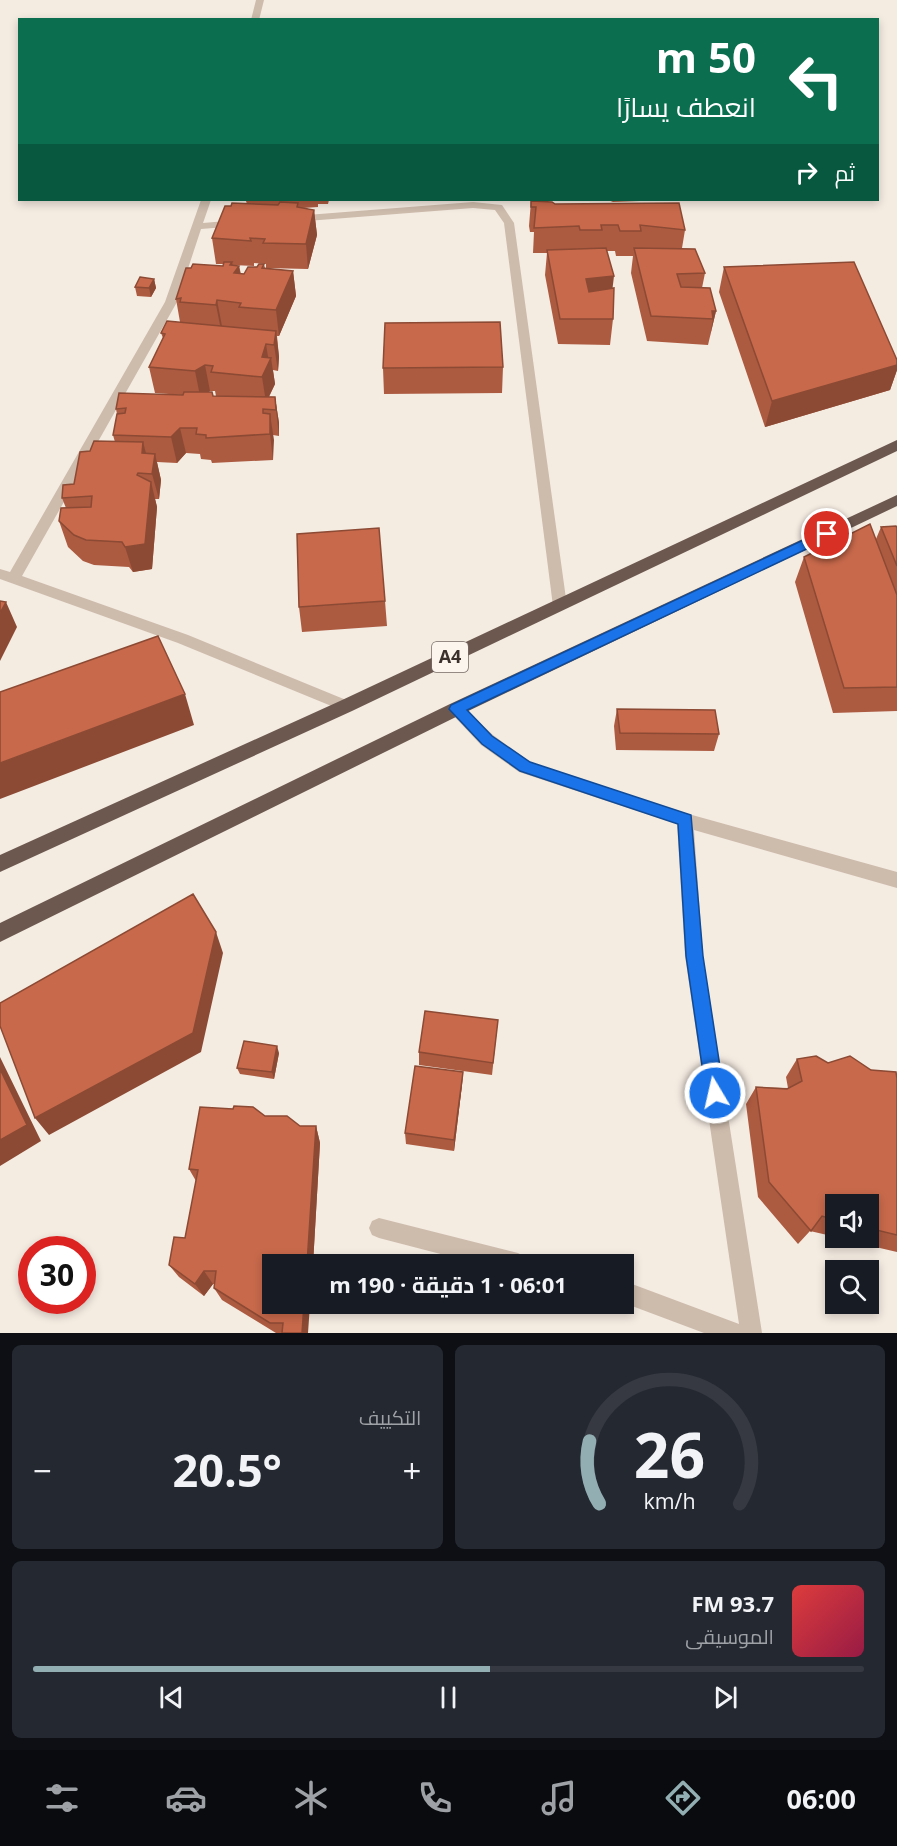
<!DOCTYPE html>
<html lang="ar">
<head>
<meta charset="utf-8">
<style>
	body { margin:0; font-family:"Open Sans",Cairo,sans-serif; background:#242831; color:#f1f3f6; direction:rtl; height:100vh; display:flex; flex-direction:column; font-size:22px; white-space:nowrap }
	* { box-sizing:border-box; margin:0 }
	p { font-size:20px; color:#9ea1a6 }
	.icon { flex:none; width:33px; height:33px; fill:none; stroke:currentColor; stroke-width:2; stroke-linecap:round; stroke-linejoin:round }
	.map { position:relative; height:1333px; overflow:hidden; direction:ltr }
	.panel { display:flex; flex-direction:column; gap:12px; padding:12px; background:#0d0f14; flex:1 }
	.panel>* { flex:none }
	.hud { position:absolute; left:18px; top:18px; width:861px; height:183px; border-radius:0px; box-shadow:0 3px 9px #0003; direction:rtl; background:#0b6e4f; color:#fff; overflow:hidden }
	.tools { position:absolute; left:825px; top:1194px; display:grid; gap:12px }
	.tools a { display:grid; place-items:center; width:54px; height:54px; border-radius:0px; background:#171b24; box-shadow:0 3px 9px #0003; font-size:30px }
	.speed { position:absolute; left:18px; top:1236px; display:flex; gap:12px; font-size:30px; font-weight:700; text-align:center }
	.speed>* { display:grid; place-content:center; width:78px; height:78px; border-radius:50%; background:#171b24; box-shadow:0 3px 9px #0003; line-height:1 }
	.speed .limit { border:9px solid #d22; background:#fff; color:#111 }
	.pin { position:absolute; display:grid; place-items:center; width:51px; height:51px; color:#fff; margin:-26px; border:3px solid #fff; border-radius:50%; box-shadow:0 2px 6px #0007 }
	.me { position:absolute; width:66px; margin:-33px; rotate:351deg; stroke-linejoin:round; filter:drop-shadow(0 0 4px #0008) }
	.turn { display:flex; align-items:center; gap:21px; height:126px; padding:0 24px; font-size:27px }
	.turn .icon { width:78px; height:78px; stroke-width:2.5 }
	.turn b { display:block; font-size:42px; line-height:51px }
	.then { display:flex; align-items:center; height:57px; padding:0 24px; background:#0003; gap:12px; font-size:22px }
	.big { font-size:45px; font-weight:700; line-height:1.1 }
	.panel .tile { flex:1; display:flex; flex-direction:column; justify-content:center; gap:9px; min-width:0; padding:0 21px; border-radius:9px; background:#242831 }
	.panel .dial { align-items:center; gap:0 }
	.dial svg { height:156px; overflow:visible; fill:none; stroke:#363941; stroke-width:7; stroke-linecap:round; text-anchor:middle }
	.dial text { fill:#f1f3f6; stroke:none }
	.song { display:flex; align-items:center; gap:18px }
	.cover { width:72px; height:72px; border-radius:9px; background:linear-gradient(135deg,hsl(0 70% 55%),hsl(340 70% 35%)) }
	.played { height:6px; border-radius:3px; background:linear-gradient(90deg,#92aeb2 55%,#363941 55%) }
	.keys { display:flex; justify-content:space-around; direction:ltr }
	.heat { display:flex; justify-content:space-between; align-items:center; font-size:33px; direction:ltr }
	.panel .tiles { flex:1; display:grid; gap:12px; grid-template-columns:1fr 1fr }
	.tile:last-child { grid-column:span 2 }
	.trip { position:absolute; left:262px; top:1254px; width:372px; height:60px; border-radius:0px; background:#171b24; box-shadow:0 3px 9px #0003; font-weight:700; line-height:60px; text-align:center; direction:rtl }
	.tab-bar { display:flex; height:96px; justify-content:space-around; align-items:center; background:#090b0e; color:#9ea1a6 }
	.tab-bar .icon { width:42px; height:42px }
	.tab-bar .selected { color:#92aeb2 }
	.tab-bar b { font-size:27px; color:#f1f3f6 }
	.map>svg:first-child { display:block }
</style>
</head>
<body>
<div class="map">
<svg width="897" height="1333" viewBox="0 0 897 1333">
	<rect width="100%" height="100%" fill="#f4ebe1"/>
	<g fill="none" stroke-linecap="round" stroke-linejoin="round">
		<!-- minor -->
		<path fill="#cdbbac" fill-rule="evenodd" d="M256,0H264L259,20H251Z
			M201,200H211L203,223L238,220L243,223L238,226L201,229L177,302L22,576L188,635L351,702L354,706L351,710L346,712L178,643L0,579V569L10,572L165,302Z
			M473,202L502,205L514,223L567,606L560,611L553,606L504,223L495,210L473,208L294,222L289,219L294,216Z
			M456,703L461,705L493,735L530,762L685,813L897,872V888L694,830L703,956L762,1333H704L624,1303V1281L739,1324L685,956L677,824L519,772L481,745L451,713L448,709L451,705Z
			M379,1218L518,1253L525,1257L529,1264H479L379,1238L372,1235L369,1228L372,1221Z"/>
		<!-- trunk -->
		<path fill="#6c584f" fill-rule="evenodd" d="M897,440V451L352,711L0,872V855L340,701Z
			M897,495V506L462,714L0,942V923L450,704Z"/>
	</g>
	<!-- wall -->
	<path fill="#ac5a40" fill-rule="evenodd" d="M237,200H335H329L328,204H318V207L303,208L314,210L317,235L308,269L266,268V264L254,263V266L233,265L239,266L241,274H244L264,264L265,268L293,271L296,296L279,336H277L279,357L278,371L273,370L275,384L269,397H275L279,423V436L273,435V460L212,463L211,460L201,459L200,454L186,453L177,463L157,462L161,480L159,499H155L157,507L152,569L133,572L129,567L94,565L83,561L68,547L59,521L66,508L62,498L74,484L90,451L115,442L113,435L117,414L116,409L183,395L155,393L149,367L163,338L161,333L180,322L176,299L191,268L223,266L224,264H216L212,238L231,206L247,204L246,201ZM210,391H215L216,396H213L208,392Z
		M557,200H580L573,201Z
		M608,200H667L613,202Z
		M531,201L555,204L685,230L682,248L705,273L702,288L716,311L708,345L647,341L631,273L633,256H616L615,251H607L612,289L613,319L610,345L558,344L545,275L547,253H533L534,232H530L529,226Z
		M724,267L897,360V370L890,390L765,427L719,292Z
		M154,279L156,288L151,297L137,296L135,287Z
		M503,367L502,393L384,394L383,368Z
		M881,527L897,528V711L833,713L795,582L804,557L876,539Z
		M385,601L387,626L302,632L299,607Z
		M617,709L719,734L714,751L616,750L614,726Z
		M498,1020L492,1075L419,1065V1052Z
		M279,1053L274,1079L240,1074L237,1068Z
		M797,1059L871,1070L897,1079V1252L837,1238H868V1204H836V1237L810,1231L798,1244L758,1197L746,1104L756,1087L788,1088L786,1077Z
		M463,1072L462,1085L454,1151L406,1144L405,1133Z
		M265,1116L300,1126H316L320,1143L313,1264H273L308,1333H276L222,1300L214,1288V1284H213L204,1296L179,1277L169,1265L185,1238L196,1181L189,1169Z"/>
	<!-- shaded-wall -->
	<path fill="#8c4a34" d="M314,210L317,235L308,269L306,244Z
		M232,262L234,273L239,266L243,292L238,299L236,287L234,290L230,265Z
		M293,271L296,296L279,336L276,310Z
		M614,276L611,301L584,305L586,279Z
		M154,279L156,288L151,297L149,288Z
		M217,300L222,326L221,330L216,305Z
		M712,311H716L710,336L713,319Z
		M276,331L279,357L278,371L274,345Z
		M266,344L269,363L271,358L275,384L266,402L262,377V357Z
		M205,365L210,391L200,396L195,371Z
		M897,365V370L890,390L765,427L772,401Z
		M275,397L279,423V436L276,410Z
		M270,414L274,440L273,460L270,434Z
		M180,428L186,453L177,463L171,437Z
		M143,442L150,468L142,453Z
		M155,454L161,480L159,499L152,474Z
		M151,482L157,507L152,569L133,572L125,547Z
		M6,602L17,627L0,661V613Z
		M185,694L194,725L0,799V763Z
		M216,932L223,953L201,1052L49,1135L35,1118Z
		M277,1046L279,1053L274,1079L272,1072Z
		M0,1057L41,1141L0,1166Z
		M463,1072L462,1085L454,1151V1140Z
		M316,1126L320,1143L313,1264H307Z
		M204,1271L213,1284L204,1296L195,1284Z
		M304,1304H310L308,1333H302Z"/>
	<!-- building -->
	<path fill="#c8694b" stroke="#8c4a34" stroke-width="1.5" d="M531,201L552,202L555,204L679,203L685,230L640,225L641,231H620L618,225H601L602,230H580L579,226L534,228L536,207H531Z
		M280,202L298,203L297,207L314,210L306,244L263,243L265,239L250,238L251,241L212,238L225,206H231L232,203L278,205Z
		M606,248L614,276L586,279L589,292L614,288L613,319H560L547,250Z
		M634,248L695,249L705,273L677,274L681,287L710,288L716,311H712L713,319L651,316Z
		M224,262H232L230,265L239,266L234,273L244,274L248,267H257L259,264H264L262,268L293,271L276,310L239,307L241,303L217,300L216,305L180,302L181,298L176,299L186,268H191L193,264L223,266Z
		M854,262L897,360V365L772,401L724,267Z
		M140,277L154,279L149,288L135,287Z
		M167,321L276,331L274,345L266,344L262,357L271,358L262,377L211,372L213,366L205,365L195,371L149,367L165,334L161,333Z
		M500,322L503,367L383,368L385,323Z
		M184,392H212L213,396L275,397L276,410L263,409V413L270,414V434L206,438V435L196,434L197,428H180L171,437L113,435L117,414L125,413L126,408L116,409L119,393L183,395Z
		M94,441L143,442L142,453L155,454L152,474L138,473L137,475L151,482L145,544L125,547L122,542L86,540L74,535L59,521L61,508L91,507L92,496L62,498L63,485L74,484L80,452L90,451Z
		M870,524L897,595V687L844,688L804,557Z
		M896,526L897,528V566L881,527Z
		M379,528L385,601L299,607L297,534Z
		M0,601L6,602L0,613Z
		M158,636L185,694L0,763V692Z
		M617,709L715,710L719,734L620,733Z
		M193,894L216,932L193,1033L35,1118L0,1026V1003Z
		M425,1011L498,1020L493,1063L419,1052Z
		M244,1041L277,1046L272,1072L237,1068Z
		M816,1056L828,1063L850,1056L871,1070L896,1072L897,1079V1235L868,1228V1204H836V1220L822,1216L811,1231L769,1182L756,1087L787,1089L802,1081L797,1059Z
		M415,1066L463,1072L454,1140L405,1133Z
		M0,1069L27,1125L0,1140Z
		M234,1106L253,1107L265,1116H287L300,1126H316L307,1264H273V1304H304L302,1333H282L283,1323H270L214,1288L216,1271H204L195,1284L169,1265L174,1237L185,1238L198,1170L189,1169L200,1107L233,1109Z"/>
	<!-- route -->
	<path fill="#1a73e8" stroke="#114b97" stroke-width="1.5" d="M827,529L832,530V537L467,710L492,736L530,762L691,815L703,956L724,1093L721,1100L715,1102L709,1100L706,1093L686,956L678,824L520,771L482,744L449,709L451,705Z"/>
	<g text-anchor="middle" stroke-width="6" stroke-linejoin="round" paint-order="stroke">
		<!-- shield labels -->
		<rect fill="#fbf5ee" stroke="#756b66" stroke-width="1.5" x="432" y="642" width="36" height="30" rx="4.5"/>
		<g font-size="18" font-weight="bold" fill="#3b302b">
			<text x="450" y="663">A4</text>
		</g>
	</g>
</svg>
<div class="tools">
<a><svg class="icon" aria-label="sound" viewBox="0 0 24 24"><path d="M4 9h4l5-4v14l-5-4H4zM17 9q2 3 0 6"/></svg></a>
<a><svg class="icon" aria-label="search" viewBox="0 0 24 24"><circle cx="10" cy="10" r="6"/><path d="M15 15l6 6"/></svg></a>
</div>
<div class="speed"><div class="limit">30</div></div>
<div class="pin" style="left:827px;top:534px;background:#d93025"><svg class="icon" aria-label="arrive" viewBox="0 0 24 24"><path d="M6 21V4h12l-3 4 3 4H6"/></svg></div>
<svg class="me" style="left:715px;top:1093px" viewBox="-20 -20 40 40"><circle r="17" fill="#1a73e8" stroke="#fff" stroke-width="3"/><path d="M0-11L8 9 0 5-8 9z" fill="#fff"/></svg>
<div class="trip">06:01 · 1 دقيقة · 190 m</div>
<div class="hud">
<div class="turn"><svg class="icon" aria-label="left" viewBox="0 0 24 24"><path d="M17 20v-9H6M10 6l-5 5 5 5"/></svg><div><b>50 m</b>انعطف يسارًا</div></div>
<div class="then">ثم<svg class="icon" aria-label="right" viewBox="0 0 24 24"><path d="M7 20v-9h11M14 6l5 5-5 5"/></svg></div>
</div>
</div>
<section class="panel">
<div class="tiles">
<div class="tile dial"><svg viewBox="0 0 100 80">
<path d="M14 69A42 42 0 1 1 86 69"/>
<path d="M14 69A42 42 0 0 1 9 37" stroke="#92aeb2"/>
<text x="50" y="56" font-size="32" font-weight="700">26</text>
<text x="50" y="72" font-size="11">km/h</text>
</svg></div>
<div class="tile"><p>التكييف</p>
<div class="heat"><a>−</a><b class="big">20.5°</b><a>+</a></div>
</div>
<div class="tile">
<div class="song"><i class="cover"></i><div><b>93.7 FM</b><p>الموسيقى</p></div></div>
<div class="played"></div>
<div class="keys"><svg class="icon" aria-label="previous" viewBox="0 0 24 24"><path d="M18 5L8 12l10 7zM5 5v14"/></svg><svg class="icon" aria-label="pause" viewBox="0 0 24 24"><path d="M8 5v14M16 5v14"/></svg><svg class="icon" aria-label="next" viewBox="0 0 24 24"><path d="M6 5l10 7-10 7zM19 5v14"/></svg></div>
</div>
</div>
</section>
<nav class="tab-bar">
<b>06:00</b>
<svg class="icon selected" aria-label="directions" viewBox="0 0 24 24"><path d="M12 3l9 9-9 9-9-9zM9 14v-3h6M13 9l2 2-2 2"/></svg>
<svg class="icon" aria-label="music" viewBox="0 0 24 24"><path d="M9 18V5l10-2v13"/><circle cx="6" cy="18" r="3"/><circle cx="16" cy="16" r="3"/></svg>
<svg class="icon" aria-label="phone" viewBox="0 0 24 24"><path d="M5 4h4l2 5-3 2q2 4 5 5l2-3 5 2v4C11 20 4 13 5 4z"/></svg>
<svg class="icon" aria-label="climate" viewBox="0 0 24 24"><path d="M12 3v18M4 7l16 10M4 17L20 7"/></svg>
<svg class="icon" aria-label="car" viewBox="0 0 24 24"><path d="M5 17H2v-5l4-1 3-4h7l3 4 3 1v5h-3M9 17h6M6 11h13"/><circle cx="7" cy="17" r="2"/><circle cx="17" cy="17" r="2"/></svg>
<svg class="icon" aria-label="filters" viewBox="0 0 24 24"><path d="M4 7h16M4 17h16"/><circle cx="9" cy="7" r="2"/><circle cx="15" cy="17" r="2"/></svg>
</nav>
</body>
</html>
